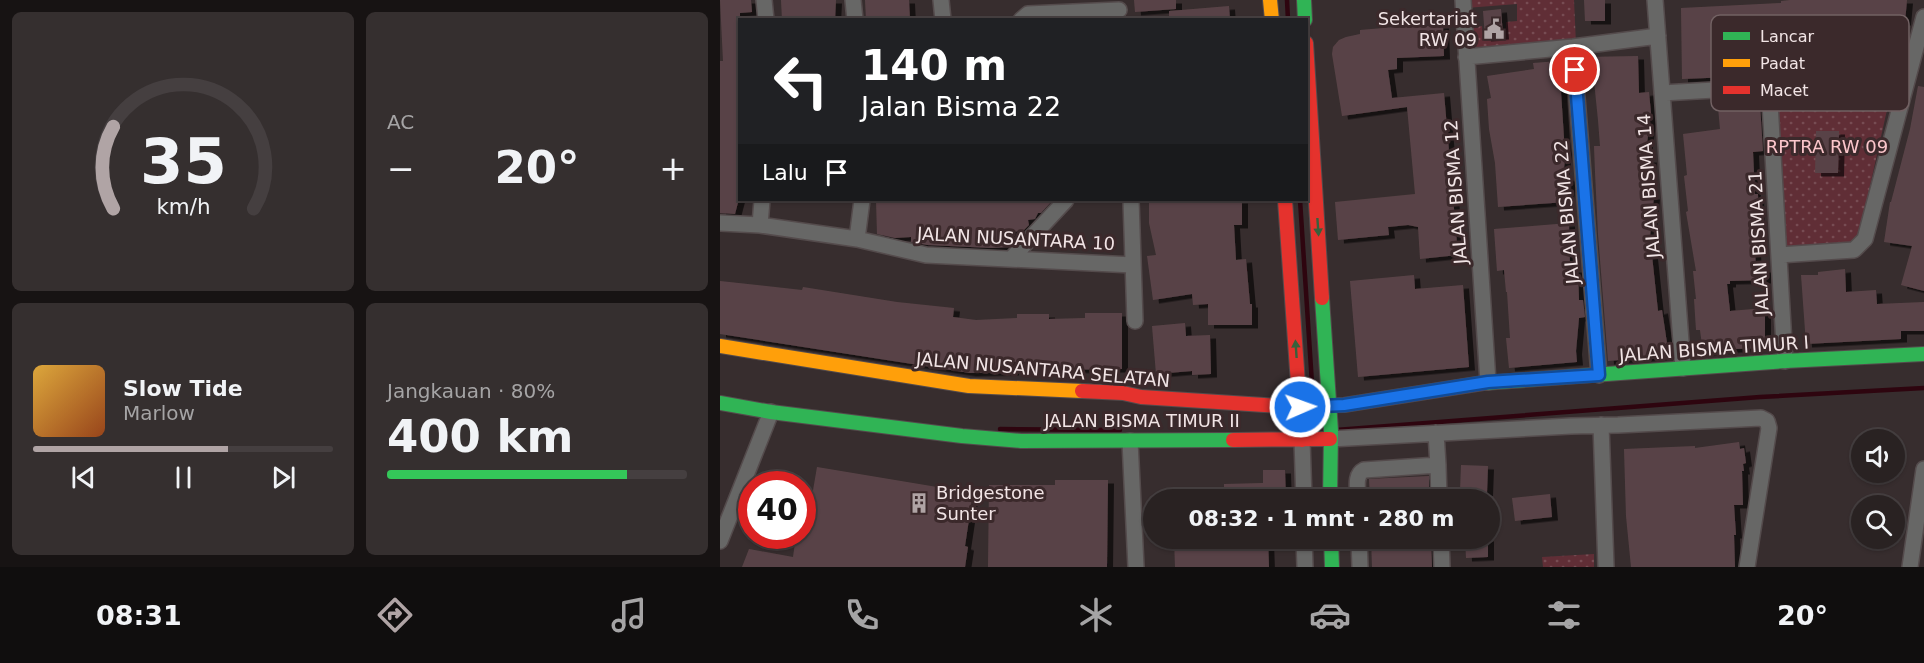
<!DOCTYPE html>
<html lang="id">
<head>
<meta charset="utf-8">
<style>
	body { margin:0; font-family:"DejaVu Sans",sans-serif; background:#352f2f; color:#f1f3f6; height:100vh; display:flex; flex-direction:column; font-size:22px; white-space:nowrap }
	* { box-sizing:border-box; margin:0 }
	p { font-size:20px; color:#a5a4a5 }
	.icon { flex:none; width:33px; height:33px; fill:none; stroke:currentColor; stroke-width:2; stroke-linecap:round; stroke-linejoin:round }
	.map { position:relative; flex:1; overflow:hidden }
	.details { display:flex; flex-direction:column; gap:12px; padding:12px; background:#171313; width:720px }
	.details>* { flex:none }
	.hud { position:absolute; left:18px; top:18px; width:570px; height:183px; border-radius:0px; box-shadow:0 2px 4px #0004,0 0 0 2px #453f40; background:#202124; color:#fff; overflow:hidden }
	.controls { position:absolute; left:1131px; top:429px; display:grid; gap:12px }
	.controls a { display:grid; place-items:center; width:54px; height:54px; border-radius:50%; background:#292222; box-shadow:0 2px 4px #0004,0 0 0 2px #453f40; font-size:30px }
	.speed { position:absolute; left:18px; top:471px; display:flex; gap:12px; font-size:30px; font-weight:700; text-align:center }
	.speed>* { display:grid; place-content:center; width:78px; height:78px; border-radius:50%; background:#292222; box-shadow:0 2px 4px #0004,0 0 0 2px #453f40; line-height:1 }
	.speed .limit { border:9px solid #d22; background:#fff; color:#111 }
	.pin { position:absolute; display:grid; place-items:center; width:51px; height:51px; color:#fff; margin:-26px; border:3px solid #fff; border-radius:50%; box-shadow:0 2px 6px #0007 }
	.me { position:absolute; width:66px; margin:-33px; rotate:88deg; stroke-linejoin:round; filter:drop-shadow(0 0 4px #0008) }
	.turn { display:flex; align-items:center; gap:21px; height:126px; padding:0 24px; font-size:27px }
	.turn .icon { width:78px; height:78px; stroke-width:2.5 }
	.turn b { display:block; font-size:42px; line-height:51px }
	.then { display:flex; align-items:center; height:57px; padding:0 24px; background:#0003; gap:12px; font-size:22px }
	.big { font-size:45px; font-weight:700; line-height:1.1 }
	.details .card { flex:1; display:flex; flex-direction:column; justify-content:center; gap:9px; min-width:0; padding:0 21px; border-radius:9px; background:#352f2f }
	.details .dial { align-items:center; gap:0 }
	.dial svg { height:156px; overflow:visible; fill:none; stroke:#453f40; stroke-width:7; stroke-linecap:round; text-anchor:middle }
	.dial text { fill:#f1f3f6; stroke:none }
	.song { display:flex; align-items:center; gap:18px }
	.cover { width:72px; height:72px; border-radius:9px; background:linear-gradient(135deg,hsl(40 70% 55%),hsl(20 70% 35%)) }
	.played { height:6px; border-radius:3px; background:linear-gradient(90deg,#b0a4a5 65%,#453f40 65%) }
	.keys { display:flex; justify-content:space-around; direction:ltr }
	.heat { display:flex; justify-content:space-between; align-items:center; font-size:33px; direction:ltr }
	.charge { height:9px; border-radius:4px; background:linear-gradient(90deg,#34c759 80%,#453f40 0) }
	.details .tiles { flex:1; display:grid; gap:12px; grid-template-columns:repeat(2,1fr) }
	.trip { position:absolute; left:423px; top:489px; width:357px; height:60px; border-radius:30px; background:#292222; box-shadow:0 2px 4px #0004,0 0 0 2px #453f40; font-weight:700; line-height:60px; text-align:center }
	.dock { display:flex; height:96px; justify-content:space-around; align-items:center; background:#100e0e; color:#a5a4a5 }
	.dock .icon { width:42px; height:42px }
	.dock .on { color:#b0a4a5 }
	.dock b { font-size:27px; color:#f1f3f6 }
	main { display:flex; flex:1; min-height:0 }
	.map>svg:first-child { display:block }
</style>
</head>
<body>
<main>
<section class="details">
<div class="tiles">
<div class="card dial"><svg viewBox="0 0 100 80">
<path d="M14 69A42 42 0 1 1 86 69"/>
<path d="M14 69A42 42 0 0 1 14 27" stroke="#b0a4a5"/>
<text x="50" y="56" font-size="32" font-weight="700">35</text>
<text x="50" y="72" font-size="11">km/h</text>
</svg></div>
<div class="card"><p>AC</p>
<div class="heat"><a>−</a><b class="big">20°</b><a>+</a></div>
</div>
<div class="card">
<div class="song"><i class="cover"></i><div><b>Slow Tide</b><p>Marlow</p></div></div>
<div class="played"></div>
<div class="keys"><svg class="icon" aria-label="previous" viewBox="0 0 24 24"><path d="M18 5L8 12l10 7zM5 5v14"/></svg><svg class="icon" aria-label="pause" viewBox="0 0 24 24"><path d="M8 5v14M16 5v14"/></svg><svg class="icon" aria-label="next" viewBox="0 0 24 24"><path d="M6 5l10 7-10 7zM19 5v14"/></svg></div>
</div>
<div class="card"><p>Jangkauan · 80%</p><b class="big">400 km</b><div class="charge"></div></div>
</div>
</section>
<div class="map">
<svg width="1204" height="567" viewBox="0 0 1204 567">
	<defs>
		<pattern id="park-dots" width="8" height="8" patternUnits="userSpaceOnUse" patternTransform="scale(1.5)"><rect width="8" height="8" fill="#602e36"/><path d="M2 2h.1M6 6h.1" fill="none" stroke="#774c53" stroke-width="1.8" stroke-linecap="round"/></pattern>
		<filter id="shadow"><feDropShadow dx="6" dy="3.5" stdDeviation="0" flood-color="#0009"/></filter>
	</defs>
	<rect width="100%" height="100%" fill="#372d2e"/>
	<!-- park -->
	<path fill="url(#park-dots)" d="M745,0H854L856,44L751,54L748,28L762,26L764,41L786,39V22L797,21V4L746,8Z
		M1171,92L1137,244L1065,251L1053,96Z
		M874,554V567H823L822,557Z"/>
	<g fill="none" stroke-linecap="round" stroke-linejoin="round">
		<!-- stream -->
		<path stroke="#2e050f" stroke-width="4.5" d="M567,0L568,20
			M580,200L593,399
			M594,410L595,431
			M280,429L400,430
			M616,430L1040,397L1204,388"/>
	</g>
	<!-- building -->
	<path fill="#594347" filter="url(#shadow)" d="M0,0H31L32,12L20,13V195L15,214L0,213V61H3Z
		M61,0H116L115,20H62Z
		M145,0H189L190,20H146Z
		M414,0H456V9L415,12Z
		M864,0H885V21H865Z
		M1070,0H1187L1185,22H1178L1176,70L1137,72L1138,17L1124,18L1112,19L1116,70L1036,76L962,79L961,8L1061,3V1Z
		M509,6L510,20H449V11Z
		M781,9L783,36L765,38L763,11Z
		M723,25L724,56L677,58V69L668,70L672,98L724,93L738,255L700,259L698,227L688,225L668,227L669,235L618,240L615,202L695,194L687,107L622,116L612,54L613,47L619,40L626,37L640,34V30L675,27V28Z
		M918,56L919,93L929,92L931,113L925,159H931L926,196H934L930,237L938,311L942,310L949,356L888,361L878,234L875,172L874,146H880L878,120L874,81H866L865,57Z
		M839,61L844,138L846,151L843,177L851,178L847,202L778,207L775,163L769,129L767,99L771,98L767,76L814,69L813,63Z
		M1198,86L1204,87V291L1181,285L1192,246L1164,242L1170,202H1171L1190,129Z
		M1040,104L1043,151L1033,152L1035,194H1038L1039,233L1034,232L1036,269H1045V280L1010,281V284H1007L1010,311L1045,308V348L1015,349L983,353L980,330H976L974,299H976L973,271H976L966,212L968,211L964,176L967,175L963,134L1000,129L998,107Z
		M1096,131H1119L1118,173H1095Z
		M156,200H333L321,213H318L315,219L308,220L309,225L304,230L294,232V241L289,247L272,248L207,245L191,242V237L175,238L157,234Z
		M429,200H522V225H514L516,260L526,259L530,304H532V325H488V304L473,305L472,294L433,300L427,256L436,255L429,223Z
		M849,223L850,269H858L859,300H863L865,317L859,318L856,351L857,362L789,368L786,338H790L787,292H786L784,270L777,271L774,229Z
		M1125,269L1126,292L1156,290L1157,304L1204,302V331H1181V339L1086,344L1081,275H1098V272Z
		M694,275L695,289L743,285L749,367L638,377L630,281Z
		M0,281L82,290L83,287L177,302L234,308L233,317L256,320L297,318V314H329V319L365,318V313H402V369L333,370V362H293V372L250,373L0,334Z
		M465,323L466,336L490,335L491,374L472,375V371L436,374L432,326Z
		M1019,442L1020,449L1024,448L1026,463L1023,464L1024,471H1022L1023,505H1014L1016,535H1014L1015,567H911L906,516L904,449L975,446V448Z
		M741,465L768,466L767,493L740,492Z
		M97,467L253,493L245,546L248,547L245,567H22L29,549L73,557L76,536H82V513L89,514Z
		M543,470H565L566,500H504V484L543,483Z
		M709,476V500H650L649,479Z
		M335,480H388L387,567H268L269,485H335Z
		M830,494L832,517L795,521L792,498Z
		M454,538H548L549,567H455Z
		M651,538H711L712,567H652Z
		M745,538H768V557L746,558Z"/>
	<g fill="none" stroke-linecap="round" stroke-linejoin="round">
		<!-- street casing -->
		<g stroke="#544b4c" stroke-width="18">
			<path id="street" d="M44,0L46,20
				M133,0L135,20
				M221,0L223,20
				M743,0L768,382
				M935,0L963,368
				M301,20L308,14L399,10
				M853,47L879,375
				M746,57L853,47L938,36
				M1049,86L1065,361
				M942,93L1186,79
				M411,200L415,321
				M0,223L40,225L137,239L206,255L413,265
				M40,225L42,200
				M137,239L142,200
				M1059,255L1134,250L1145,239L1204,17
				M291,259L346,200
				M881,425L886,567
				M716,433L718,465
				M610,439L851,426L898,425L1041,418L1047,421L1049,428L1027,567
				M582,440L584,500
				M410,441L416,567
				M638,500C638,489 634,475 644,470L718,465L719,500
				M584,538L585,567
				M639,538L640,567
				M721,538L722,567
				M0,541L51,412
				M1190,567L1204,469"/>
		</g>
		<!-- fast casing -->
		<g stroke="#544b4c" stroke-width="16">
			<path id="fast" d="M584,0L585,20
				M602,298L611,431L610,500
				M763,383L1065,361L1204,354
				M0,403L51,412L242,436L301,441L513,440
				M611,538L612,567"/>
		</g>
		<!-- slow casing -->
		<g stroke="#544b4c" stroke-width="16">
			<path id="slow" d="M550,0L552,20
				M0,346L249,386L362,391"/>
		</g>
		<!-- jam casing -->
		<g stroke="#544b4c" stroke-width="16">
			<path id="jam" d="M586,43L602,298
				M565,200L582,440
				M362,391L403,393L421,397L558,406L624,405L763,383
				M513,440L610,439"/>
		</g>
		<!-- street -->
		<use href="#street" stroke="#676766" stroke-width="15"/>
		<!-- fast -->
		<use href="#fast" stroke="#30b455" stroke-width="14"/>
		<!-- slow -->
		<use href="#slow" stroke="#ff9f0a" stroke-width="14"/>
		<!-- jam -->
		<use href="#jam" stroke="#e5322d" stroke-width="14"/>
	</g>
	<!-- one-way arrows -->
	<defs><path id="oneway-solid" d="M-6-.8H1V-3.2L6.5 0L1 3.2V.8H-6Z" transform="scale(1.5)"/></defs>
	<g fill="#37613c">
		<use href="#oneway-solid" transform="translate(598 227) rotate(86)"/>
		<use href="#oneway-solid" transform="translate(576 349) rotate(-94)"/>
	</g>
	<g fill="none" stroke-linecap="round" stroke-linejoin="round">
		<!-- route casing -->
		<g stroke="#114b97" stroke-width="15">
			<path id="route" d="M580,407L624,405L768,382L879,375L855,70"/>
		</g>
		<!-- route -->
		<use href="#route" stroke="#1a73e8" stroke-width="10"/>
	</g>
	<!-- icons -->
	<defs>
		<g id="civic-bare" transform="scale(1.62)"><path d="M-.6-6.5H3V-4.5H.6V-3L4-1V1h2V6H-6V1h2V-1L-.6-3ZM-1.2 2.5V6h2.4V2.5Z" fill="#b0a4a5" stroke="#3b292b" stroke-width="2.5" paint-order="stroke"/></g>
		<g id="building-bare" transform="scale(1.62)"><path d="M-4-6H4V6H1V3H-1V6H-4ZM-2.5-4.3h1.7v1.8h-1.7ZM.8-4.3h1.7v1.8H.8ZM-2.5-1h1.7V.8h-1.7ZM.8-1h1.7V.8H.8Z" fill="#b0a4a5" stroke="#3b292b" stroke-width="2.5" paint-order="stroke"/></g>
	</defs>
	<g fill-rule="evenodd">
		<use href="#civic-bare" x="774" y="29"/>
		<use href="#building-bare" x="199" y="503"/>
	</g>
	<g text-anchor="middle" stroke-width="6" stroke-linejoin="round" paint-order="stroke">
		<!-- poi labels -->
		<g font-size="18" fill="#f1e4e5" stroke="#3b292b" text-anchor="end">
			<text x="757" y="25">Sekertariat<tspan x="757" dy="21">RW 09</tspan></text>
			<text x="216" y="499" text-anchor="start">Bridgestone<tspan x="216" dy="21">Sunter</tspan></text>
		</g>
		<!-- park labels -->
		<g font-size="18" fill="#fbc6cb" stroke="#3b292b">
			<text x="1107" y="153">RPTRA RW 09</text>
		</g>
		<!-- street labels -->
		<g font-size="18" fill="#f1e4e5" stroke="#3b292b">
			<text transform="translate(929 186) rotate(-94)" y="6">JALAN BISMA 14</text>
			<text transform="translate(736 192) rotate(-94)" y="6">JALAN BISMA 12</text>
			<text transform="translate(847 212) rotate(-95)" y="6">JALAN BISMA 22</text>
			<text transform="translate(296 239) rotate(3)" y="6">JALAN NUSANTARA 10</text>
			<text transform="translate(1039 243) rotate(-93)" y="6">JALAN BISMA 21</text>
			<text transform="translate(994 349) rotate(-4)" y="6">JALAN BISMA TIMUR I</text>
			<text transform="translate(323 370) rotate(5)" y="6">JALAN NUSANTARA SELATAN</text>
			<text x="422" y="427">JALAN BISMA TIMUR II</text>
		</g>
	</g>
	<!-- legend -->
	<rect x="991" y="15" width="198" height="96" rx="9" fill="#3b292b" stroke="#726163" stroke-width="1.5"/>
	<rect x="1003" y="32" width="27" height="8" fill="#30b455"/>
	<rect x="1003" y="59" width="27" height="8" fill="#ff9f0a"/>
	<rect x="1003" y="86" width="27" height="8" fill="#e5322d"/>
	<g font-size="16" fill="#f1e4e5">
		<text x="1040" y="42">Lancar</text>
		<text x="1040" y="69">Padat</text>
		<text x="1040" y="96">Macet</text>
	</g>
</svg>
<div class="controls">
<a><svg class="icon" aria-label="sound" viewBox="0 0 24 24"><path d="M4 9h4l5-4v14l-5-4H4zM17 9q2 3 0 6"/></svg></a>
<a><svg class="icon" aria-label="search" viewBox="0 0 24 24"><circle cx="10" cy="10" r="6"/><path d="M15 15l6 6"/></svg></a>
</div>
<div class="speed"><div class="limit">40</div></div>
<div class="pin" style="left:855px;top:70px;background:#d93025"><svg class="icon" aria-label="arrive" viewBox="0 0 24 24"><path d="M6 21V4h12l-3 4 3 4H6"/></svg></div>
<svg class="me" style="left:580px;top:407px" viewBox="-20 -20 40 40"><circle r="17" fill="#1a73e8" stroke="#fff" stroke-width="3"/><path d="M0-11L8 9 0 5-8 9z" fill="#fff"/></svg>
<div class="trip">08:32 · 1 mnt · 280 m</div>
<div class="hud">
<div class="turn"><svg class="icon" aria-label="left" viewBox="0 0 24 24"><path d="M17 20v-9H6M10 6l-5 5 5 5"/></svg><div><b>140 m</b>Jalan Bisma 22</div></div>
<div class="then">Lalu<svg class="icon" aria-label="arrive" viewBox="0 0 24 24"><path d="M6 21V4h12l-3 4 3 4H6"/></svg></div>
</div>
</div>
</main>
<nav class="dock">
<b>08:31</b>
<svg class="icon on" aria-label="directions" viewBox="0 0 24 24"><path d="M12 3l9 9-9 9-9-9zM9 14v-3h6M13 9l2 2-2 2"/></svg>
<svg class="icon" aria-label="music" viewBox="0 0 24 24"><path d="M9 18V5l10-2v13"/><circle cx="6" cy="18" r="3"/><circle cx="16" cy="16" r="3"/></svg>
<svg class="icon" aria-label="phone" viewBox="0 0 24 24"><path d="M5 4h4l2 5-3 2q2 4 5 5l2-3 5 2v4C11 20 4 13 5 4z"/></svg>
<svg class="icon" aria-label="climate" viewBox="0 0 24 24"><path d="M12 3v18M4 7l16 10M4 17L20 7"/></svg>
<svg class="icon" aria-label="car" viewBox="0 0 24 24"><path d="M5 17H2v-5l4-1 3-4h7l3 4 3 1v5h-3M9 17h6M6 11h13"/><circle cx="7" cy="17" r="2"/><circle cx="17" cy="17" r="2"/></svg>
<svg class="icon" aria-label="filters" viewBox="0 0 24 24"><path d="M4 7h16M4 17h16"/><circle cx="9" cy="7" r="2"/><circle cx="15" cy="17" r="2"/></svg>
<b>20°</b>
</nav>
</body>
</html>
